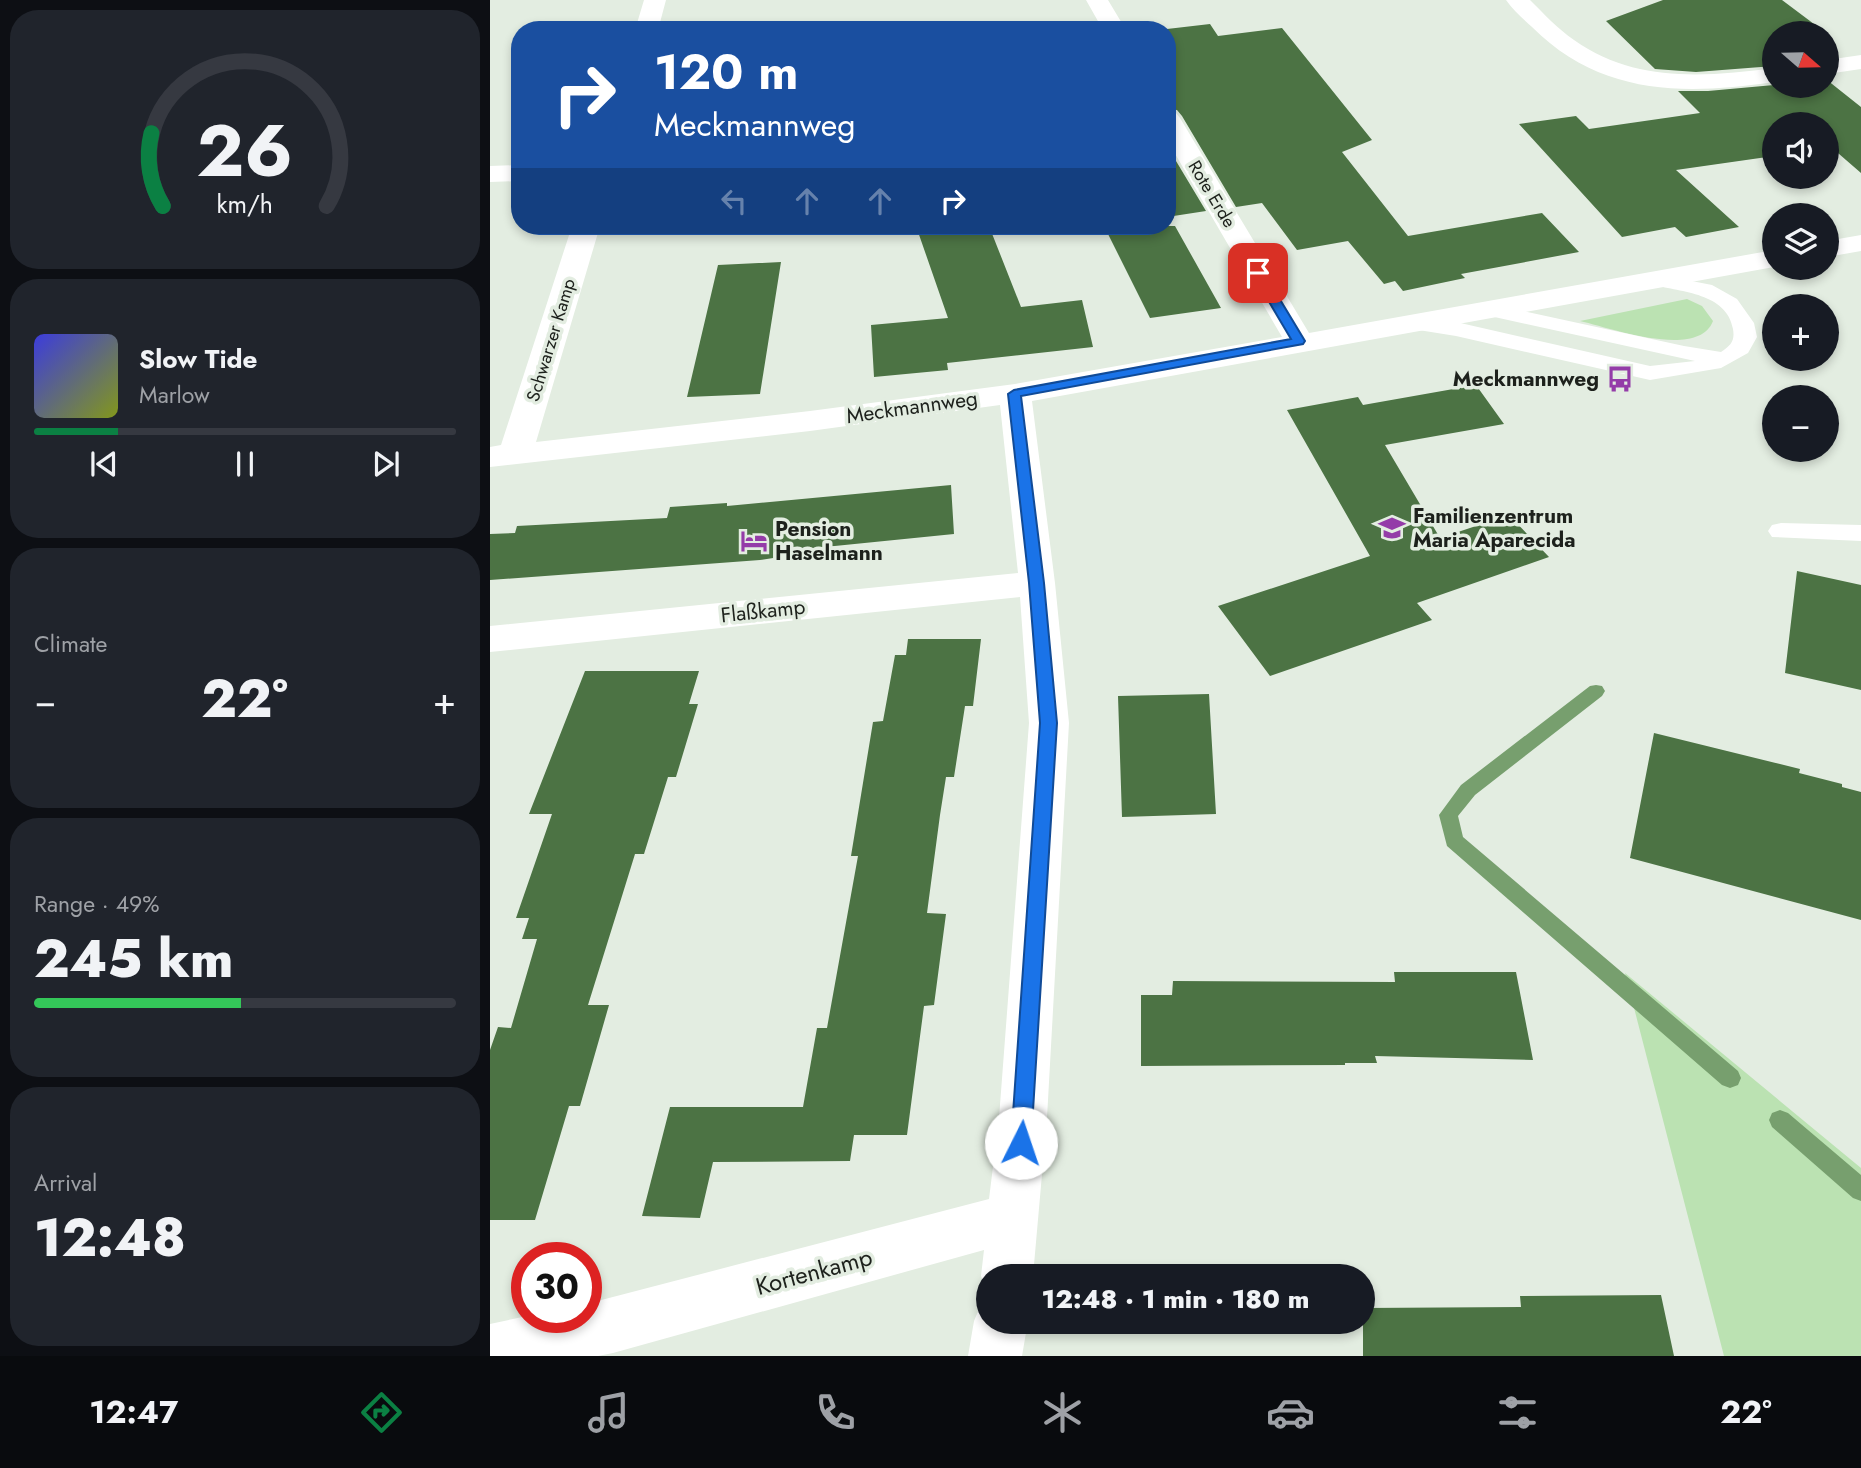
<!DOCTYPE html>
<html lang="en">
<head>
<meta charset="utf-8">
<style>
	body { margin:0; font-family:Jost,sans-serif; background:#20242c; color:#f1f3f6; height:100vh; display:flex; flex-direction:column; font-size:26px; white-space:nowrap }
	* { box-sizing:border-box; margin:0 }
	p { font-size:23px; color:#9ea1a6 }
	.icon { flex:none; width:38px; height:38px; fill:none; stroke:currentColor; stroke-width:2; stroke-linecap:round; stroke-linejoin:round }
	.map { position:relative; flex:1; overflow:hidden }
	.panel { display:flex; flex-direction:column; gap:10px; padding:10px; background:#0d0f14; width:490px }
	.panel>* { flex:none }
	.top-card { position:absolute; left:21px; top:21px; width:665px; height:214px; border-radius:28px; box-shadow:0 4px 10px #0003; background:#1a4fa0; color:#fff; overflow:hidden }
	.needle { width:46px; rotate:110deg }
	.fabs { position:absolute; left:1272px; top:21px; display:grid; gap:14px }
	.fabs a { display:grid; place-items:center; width:77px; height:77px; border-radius:50%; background:#171b24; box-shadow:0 4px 10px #0003; font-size:35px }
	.speed { position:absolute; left:21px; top:1242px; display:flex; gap:14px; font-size:35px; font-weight:700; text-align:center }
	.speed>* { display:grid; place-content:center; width:91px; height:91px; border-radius:50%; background:#171b24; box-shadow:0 4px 10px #0003; line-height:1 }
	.speed .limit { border:10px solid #d22; background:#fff; color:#111 }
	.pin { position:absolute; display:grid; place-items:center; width:60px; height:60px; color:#fff; margin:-30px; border-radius:14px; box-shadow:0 4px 10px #0006 }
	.me { position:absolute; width:77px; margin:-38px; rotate:4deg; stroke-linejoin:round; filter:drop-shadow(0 0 5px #0008) }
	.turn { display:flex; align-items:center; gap:24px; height:147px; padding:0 28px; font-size:32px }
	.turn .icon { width:91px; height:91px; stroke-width:2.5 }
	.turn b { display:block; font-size:49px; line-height:60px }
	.lanes { display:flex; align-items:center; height:66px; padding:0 28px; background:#0003; justify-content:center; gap:35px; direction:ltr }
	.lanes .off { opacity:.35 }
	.big { font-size:52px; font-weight:800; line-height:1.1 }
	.panel .tile { flex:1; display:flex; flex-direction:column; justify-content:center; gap:10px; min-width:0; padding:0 24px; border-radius:28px; background:#20242c }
	.panel .dial { align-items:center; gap:0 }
	.dial svg { height:182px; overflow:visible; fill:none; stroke:#363941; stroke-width:7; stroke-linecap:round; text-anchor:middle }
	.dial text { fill:#f1f3f6; stroke:none }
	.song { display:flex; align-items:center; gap:21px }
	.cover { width:84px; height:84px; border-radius:10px; background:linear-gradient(135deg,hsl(240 70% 55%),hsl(70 70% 35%)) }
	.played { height:7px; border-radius:4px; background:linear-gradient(90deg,#0b8043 20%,#363941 20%) }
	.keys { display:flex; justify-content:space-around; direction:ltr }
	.heat { display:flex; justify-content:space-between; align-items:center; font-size:38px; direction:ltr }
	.charge { height:10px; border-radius:5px; background:linear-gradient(90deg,#34c759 49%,#363941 0) }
	.trip { position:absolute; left:486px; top:1264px; width:399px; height:70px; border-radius:35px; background:#171b24; box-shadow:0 4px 10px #0003; font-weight:800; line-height:70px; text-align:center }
	.menu { display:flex; height:112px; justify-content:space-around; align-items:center; background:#090b0e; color:#9ea1a6 }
	.menu .icon { width:49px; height:49px }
	.menu .active { color:#0b8043 }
	.menu b { font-size:32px; color:#f1f3f6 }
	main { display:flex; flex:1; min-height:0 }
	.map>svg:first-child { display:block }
</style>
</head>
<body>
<main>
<section class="panel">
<div class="tile dial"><svg viewBox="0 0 100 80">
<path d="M14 69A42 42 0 1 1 86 69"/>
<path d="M14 69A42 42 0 0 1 9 37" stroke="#0b8043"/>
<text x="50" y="56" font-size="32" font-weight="700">26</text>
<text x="50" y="72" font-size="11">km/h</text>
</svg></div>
<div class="tile">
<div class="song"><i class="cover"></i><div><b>Slow Tide</b><p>Marlow</p></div></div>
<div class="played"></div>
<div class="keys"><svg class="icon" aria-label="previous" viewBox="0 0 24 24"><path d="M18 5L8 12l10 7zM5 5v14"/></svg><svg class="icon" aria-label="pause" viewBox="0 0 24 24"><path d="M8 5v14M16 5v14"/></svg><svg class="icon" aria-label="next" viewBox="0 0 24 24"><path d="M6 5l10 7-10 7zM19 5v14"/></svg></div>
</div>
<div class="tile"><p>Climate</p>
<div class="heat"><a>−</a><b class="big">22°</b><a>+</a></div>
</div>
<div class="tile"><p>Range · 49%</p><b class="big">245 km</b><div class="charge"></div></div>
<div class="tile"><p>Arrival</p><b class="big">12:48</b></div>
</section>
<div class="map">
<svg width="1371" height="1356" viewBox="0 0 1371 1356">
	<rect width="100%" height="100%" fill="#e3ede1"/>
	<!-- green -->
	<path fill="#bbe2b2" d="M1197,299L1212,306L1223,321C1208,360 1121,328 1090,321Z
		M1135,973L1371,1168V1356H1234Z"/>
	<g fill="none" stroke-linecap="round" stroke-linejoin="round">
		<!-- stream -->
		<path fill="#779f6e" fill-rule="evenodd" d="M1106,685L1112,686L1115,691L1112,696L985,795L968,816L973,837L1248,1071L1251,1078L1248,1085L1240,1088L1232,1085L957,846L949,815L971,785L1100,686Z
			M1290,1110L1298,1113L1371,1175V1201L1363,1198L1282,1127L1279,1120L1282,1113Z"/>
	</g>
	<!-- building -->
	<path fill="#4c7344" d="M1173,0H1292L1336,33H1284V66L1206,72L1165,69L1116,21Z
		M720,24L728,36L792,28L882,140L852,152L918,236L1052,213L1089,252L971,274L975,278L913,291L905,281L894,284L858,241L807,250L772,203L746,207L692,116L687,110L677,109V29Z
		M1337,80L1371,107V173L1341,147L1337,148V124H1284V156L1186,170L1249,227L1196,237L1185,227L1132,237L1029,124L1086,116L1099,129L1210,113L1188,91H1218L1284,85L1337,86Z
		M677,146L716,211L677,217Z
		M426,226H499L531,307L592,300L603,347L457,363L458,370L384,377L381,325L458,318Z
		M614,226H685L731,308L660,318Z
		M291,262L270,394L197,397L228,265Z
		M986,385L1014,424L895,445L950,538L1019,515L1059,557L927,603L942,620L780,676L728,606L880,556L797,410L868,397L873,405Z
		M461,485L464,534L295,551L296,556L270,560L0,580V534L25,533L27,526L177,518L180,507L237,503V506Z
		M1307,571L1371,585V690L1295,673Z
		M418,639H491L483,706H475L464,777H456L450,815L437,913L456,914L444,1005L434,1006L417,1135H364L360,1161L223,1162L210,1218L152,1216L180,1107H313L327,1028H337L368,856H361L383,722L393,721L405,655H416Z
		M95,671H209L199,704H208L186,777H178L154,854H145L132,896L98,1005H119L90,1106H79L45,1220H0V1050L8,1027L21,1028L47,939H32L39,918H26L62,814H39Z
		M719,694L726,814L632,817L628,696Z
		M1164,733L1310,769L1309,773L1352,784V787L1371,792V920L1140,858Z
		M904,972H1026L1043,1060L885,1056L887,1063H855V1065L651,1066V995H682L683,981L905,982Z
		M1171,1295L1184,1356H873V1308L1031,1307L1030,1296Z"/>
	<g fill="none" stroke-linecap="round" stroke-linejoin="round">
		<!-- lane -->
		<path fill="#fff" fill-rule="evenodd" d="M1171,275L1222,285L1247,299L1264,323L1267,337L1258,353L1231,368L1160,380L966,336L916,328L913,323L916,318L924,316L966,322L1160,366L1205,361L1000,316L992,315L989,310L992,305L1000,304L1194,346L1231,352C1241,345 1245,341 1243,329C1237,293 1191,292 1164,285L1160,281L1164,277Z
			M1291,523L1371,525V541L1282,537L1278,531L1282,525Z"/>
		<!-- street -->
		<path fill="#fff" fill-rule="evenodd" d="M154,0H176L168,30H145Z
			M596,0H618L636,30H613Z
			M1016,0H1040C1054,14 1068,29 1084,40C1144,83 1215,77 1284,68V82C1194,95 1111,96 1042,27C1033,19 1023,10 1016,0Z
			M1371,55V69L1337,74V60Z
			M677,111L686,113L690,118L819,333L1284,250V267L542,401L565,583L579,723L557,1118L543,1276H499L498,1294L491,1276L494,1250L123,1353L108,1356H0V1324L37,1316L96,1318V1304L499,1199L509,1118L539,723L530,597L0,652V626L528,573L510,405L320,431L0,467V447L11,445L82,226H110L46,442L320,411L525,384L792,337L677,140Z
			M30,165V181L0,182V166Z
			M1371,235V251L1337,257V241Z
			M499,1299V1321H538L532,1356H478L484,1321L492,1302Z"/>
	</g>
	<!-- route -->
	<path fill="#1a73e8" stroke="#114b97" stroke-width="2" d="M764,270L774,273L815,341L813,344L531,396L554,583L567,723L541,1143L538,1149L531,1152L524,1149L521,1143L550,723L539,583L518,394L524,390L801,339L762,273Z"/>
	<!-- icons -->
	<defs>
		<g id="bus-bare" transform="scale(2.1)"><path d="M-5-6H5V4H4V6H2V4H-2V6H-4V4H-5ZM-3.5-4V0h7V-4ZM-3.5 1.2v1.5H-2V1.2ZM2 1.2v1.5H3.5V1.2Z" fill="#943ca8" stroke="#e3ede1" stroke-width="2.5" paint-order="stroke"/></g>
		<g id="school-bare" transform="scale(2.1)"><path d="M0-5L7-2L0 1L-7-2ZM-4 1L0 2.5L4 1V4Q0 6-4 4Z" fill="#943ca8" stroke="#e3ede1" stroke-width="2.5" paint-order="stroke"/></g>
		<g id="hotel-bare" transform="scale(2.1)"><path d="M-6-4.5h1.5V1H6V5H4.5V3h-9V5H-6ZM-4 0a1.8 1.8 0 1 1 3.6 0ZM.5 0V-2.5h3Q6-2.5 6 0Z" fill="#943ca8" stroke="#e3ede1" stroke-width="2.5" paint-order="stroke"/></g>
	</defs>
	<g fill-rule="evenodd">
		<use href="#bus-bare" x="1130" y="379"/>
		<use href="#school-bare" x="902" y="528"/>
		<use href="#hotel-bare" x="264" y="541"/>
	</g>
	<g text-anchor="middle" stroke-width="7" stroke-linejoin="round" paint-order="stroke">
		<!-- far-street labels -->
		<g font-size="18" fill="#1d211c" stroke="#e3ede1">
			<text transform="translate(722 194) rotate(59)" y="6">Rote Erde</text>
			<text transform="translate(61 340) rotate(-73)" y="6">Schwarzer Kamp</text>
		</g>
		<!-- poi labels -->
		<g font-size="21" font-weight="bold" fill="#1d211c" stroke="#e3ede1" text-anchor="start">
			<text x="1109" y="386" text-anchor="end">Meckmannweg</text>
			<text x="923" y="523">Familienzentrum<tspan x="923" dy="24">Maria Aparecida</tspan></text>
			<text x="285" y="536">Pension<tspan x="285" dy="24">Haselmann</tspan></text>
		</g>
		<!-- street labels -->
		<g font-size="21" fill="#1d211c" stroke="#e3ede1">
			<text transform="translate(422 407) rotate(-8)" y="7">Meckmannweg</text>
			<text transform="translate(273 611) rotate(-6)" y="7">Flaßkamp</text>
		</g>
		<!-- near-street labels -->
		<g font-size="24" fill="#1d211c" stroke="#e3ede1">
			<text transform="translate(324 1272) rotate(-15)" y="8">Kortenkamp</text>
		</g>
	</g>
</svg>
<div class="fabs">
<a><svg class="needle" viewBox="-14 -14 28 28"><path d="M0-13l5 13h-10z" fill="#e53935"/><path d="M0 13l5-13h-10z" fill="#9ea1a6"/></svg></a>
<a><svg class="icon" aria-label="sound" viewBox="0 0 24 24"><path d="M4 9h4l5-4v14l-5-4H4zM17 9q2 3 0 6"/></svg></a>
<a><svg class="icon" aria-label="layers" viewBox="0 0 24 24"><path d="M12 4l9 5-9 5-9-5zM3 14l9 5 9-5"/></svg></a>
<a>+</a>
<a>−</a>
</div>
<div class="speed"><div class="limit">30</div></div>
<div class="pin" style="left:768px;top:273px;background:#d93025"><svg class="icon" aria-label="arrive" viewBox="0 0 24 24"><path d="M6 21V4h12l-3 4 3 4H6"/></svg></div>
<svg class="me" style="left:531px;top:1143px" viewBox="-20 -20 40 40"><circle r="19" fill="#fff"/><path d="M0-13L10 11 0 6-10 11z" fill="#1a73e8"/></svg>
<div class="trip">12:48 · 1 min · 180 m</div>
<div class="top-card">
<div class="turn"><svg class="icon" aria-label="right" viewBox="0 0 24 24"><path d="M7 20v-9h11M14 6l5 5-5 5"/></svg><div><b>120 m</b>Meckmannweg</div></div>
<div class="lanes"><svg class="icon off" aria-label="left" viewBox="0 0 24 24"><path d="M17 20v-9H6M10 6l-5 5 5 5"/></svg><svg class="icon off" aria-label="ahead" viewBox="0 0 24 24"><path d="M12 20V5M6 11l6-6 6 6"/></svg><svg class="icon off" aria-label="ahead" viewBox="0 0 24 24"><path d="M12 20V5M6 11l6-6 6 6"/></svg><svg class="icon" aria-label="right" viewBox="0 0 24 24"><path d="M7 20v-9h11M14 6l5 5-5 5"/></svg></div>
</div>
</div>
</main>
<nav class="menu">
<b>12:47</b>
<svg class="icon active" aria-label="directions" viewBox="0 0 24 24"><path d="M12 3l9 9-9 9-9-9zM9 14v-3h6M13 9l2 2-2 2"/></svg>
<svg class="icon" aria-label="music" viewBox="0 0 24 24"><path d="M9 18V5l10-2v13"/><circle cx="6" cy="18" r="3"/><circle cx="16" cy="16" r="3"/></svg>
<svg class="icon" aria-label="phone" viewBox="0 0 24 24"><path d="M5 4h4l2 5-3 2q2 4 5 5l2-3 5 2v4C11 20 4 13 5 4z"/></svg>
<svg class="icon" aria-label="climate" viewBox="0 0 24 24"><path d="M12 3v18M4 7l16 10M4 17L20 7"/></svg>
<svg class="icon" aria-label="car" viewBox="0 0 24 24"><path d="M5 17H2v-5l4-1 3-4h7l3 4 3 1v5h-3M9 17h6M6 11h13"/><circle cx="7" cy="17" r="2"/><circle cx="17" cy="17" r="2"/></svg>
<svg class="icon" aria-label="filters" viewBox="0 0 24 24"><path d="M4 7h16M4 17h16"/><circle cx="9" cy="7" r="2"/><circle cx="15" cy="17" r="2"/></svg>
<b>22°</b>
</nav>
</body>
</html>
